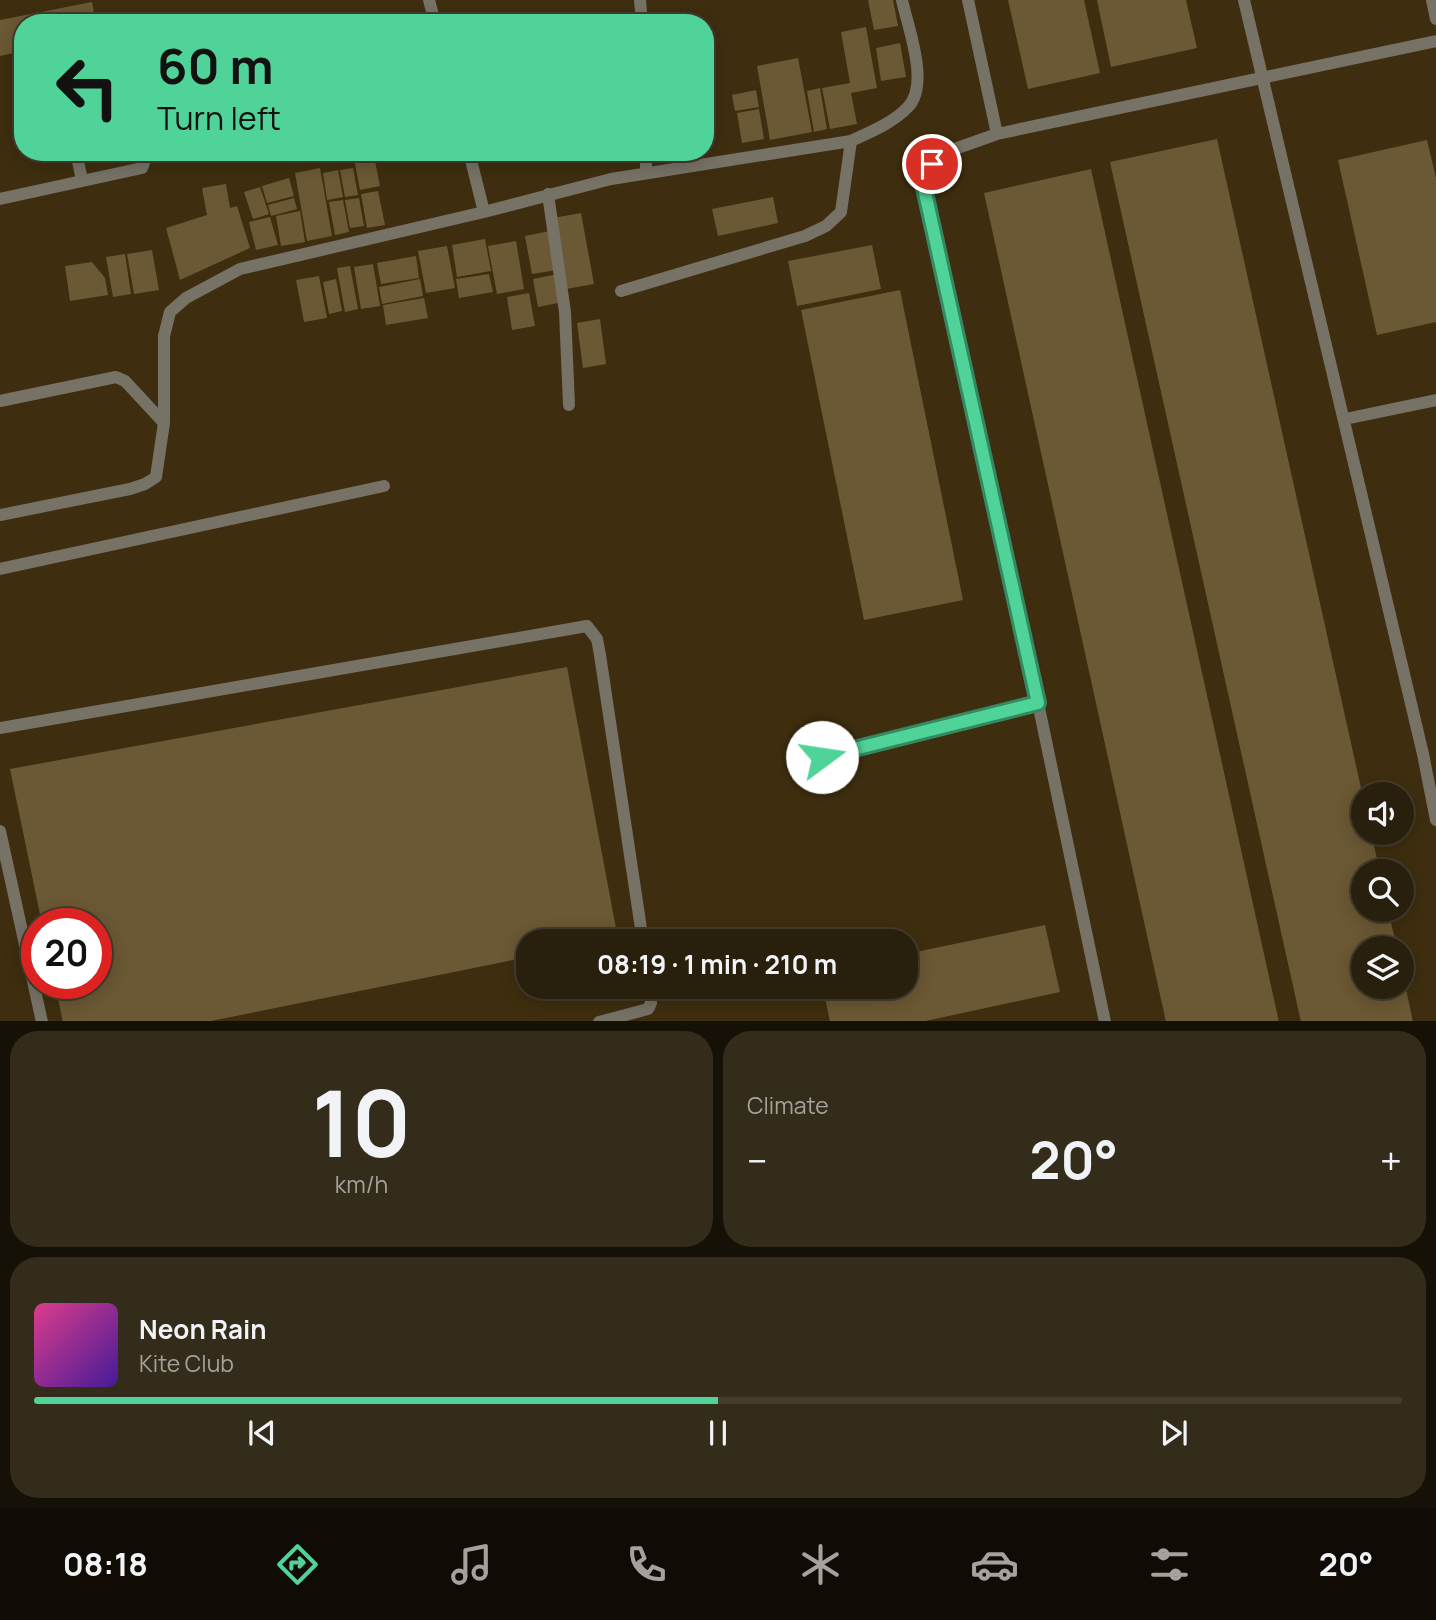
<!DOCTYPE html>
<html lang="en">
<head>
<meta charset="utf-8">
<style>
	body { margin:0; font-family:Manrope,sans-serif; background:#342c1b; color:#f1f3f6; height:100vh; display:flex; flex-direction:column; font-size:26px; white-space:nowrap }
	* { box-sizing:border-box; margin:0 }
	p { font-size:23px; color:#a5a29d }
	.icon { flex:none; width:38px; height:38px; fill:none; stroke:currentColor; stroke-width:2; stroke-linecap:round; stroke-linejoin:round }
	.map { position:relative; height:1021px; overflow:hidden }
	.panel { display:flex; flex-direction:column; gap:10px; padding:10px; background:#161107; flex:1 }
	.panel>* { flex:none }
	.guide { position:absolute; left:14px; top:14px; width:700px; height:147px; border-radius:28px; box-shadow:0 4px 18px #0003,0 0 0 2px #443d2e; background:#50d398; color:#111; overflow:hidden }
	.buttons { position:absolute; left:1351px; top:782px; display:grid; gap:14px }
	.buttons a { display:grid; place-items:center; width:63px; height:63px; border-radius:50%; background:#281f0d; box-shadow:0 4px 18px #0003,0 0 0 2px #443d2e; font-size:35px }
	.speed { position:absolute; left:21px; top:908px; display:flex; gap:14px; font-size:35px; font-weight:700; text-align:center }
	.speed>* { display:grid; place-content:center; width:91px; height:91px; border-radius:50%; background:#281f0d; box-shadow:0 4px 18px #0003,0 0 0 2px #443d2e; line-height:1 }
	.speed .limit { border:10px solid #d22; background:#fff; color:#111 }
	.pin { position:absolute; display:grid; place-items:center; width:60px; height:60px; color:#fff; margin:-30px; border:4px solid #fff; border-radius:50%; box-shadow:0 2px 7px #0007 }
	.me { position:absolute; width:77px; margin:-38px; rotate:76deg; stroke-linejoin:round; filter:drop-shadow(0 0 5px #0008) }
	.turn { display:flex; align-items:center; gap:24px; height:147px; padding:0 28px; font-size:32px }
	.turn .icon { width:91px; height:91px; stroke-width:2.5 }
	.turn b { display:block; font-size:49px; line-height:60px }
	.big { font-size:52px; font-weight:700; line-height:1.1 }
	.panel .widget { flex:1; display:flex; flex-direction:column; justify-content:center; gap:10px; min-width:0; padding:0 24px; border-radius:28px; background:#342c1b }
	.panel .dial { align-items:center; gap:0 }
	.dial b { font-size:91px; line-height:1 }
	.song { display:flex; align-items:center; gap:21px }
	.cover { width:84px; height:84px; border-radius:10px; background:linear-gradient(135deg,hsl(330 70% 55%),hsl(260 70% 35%)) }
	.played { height:7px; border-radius:4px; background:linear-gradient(90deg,#50d398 50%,#443d2e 50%) }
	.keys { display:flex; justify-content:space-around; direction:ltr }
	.heat { display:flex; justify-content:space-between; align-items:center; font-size:38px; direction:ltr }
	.panel .tiles { flex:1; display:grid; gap:10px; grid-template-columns:1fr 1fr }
	.widget:last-child { grid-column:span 2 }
	.trip { position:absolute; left:516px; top:929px; width:402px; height:70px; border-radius:28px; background:#281f0d; box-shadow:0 4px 18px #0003,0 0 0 2px #443d2e; font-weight:700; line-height:70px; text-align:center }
	.dock { display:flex; height:112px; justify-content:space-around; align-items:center; background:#100c05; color:#a5a29d }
	.dock .icon { width:49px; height:49px }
	.dock .current { color:#50d398 }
	.dock b { font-size:32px; color:#f1f3f6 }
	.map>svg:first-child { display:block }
</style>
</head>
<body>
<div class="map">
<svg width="1436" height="1022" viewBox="0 0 1436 1022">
	<rect width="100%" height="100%" fill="#352911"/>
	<!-- built -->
	<path fill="#3e2e0f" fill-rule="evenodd" d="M0,0H1436V1021L0,1022ZM23,23H705V152H23ZM1363,794H1402V833H1363ZM1363,872H1402V910H1363ZM37,924H96V984H37ZM528,942H906V987H528ZM1363,948H1402V987H1363Z"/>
	<!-- building -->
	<path fill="#6b5834" d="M868,0H893L898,26L874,30Z
		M1008,0H1084L1100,73L1028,89Z
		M1097,0H1186L1197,48L1111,67Z
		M92,2L96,23H23V51L0,56V20Z
		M866,27L877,88L851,93L857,124L830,129L822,88L850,83L841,32Z
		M900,43L906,77L881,81L876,48Z
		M798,58L812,132L770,140L757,66Z
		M820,88L827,129L814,132L807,91Z
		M756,90L759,107L735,111L732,95Z
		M759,109L764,139L742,143L737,113Z
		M1217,139L1363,797V833H1371L1380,872H1363V910H1388L1397,948H1363V987H1402L1403,975L1413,1022H1301L1110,162Z
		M1427,140L1436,178V322L1377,335L1338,160Z
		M374,156L380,186L360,190L354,159Z
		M320,168L332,236L307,241L295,173Z
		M353,168L358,195L345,197L340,170Z
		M1091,169L1279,1022H1166L984,193Z
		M338,170L343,197L327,200L323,173Z
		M289,178L294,196L267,203L262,186Z
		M226,184L230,208L237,206L250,248L180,280L166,228L207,215L202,188Z
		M260,187L269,214L253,219L244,192Z
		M378,191L385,225L367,228L361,194Z
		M773,197L778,223L718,236L712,209Z
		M294,198L297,209L271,216L268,205Z
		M359,198L364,226L350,228L345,200Z
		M343,200L349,232L335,235L329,202Z
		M300,211L305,242L281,246L276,216Z
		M581,213L594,284L566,289L553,218Z
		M270,217L278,245L256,250L249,222Z
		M550,231L557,270L532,274L525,236Z
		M485,239L491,271L457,277L452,245Z
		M516,241L524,289L497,294L488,246Z
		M872,245L881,289L797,306L788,261Z
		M447,246L455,288L426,293L418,251Z
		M152,250L159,290L134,294L127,254Z
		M125,254L131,294L113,297L106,257Z
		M416,256L419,278L381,284L377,263Z
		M92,262L105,278L108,295L70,301L65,266Z
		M373,264L380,306L361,309L354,267Z
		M350,266L358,309L345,312L337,268Z
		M489,274L493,292L459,298L456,279Z
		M558,274L563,302L538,307L533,279Z
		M319,276L327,318L304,322L296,280Z
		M336,279L342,311L329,314L323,282Z
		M420,279L423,296L382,304L379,287Z
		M900,290L963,600L864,620L801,310Z
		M529,293L535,326L512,330L507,297Z
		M424,298L428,318L386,325L383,305Z
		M600,319L606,364L583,368L577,323Z
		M567,667L618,939L607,942H528V957L206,1022H63L55,984H96V924H42L10,769Z
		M1045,925L1060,992L921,1022H830L823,987H906V954Z"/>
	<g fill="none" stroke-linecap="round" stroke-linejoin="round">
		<!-- lane -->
		<path stroke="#767266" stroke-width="12" d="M429,0L435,23
			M640,0L642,23
			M968,0L997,134
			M1244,0L1423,754L1436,820
			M1432,0L1436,19
			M76,152L82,180
			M469,152L484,212
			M646,152V172
			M548,194L565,312L569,405
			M0,199L142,168L144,163L142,152
			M621,291L805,236L826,226L841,212L851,141
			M0,401L116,377L125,381L164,423
			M1345,419L1436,400
			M0,515L130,489L145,484L156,477L164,423V336L170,312L186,298L240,269L484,212L611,179L851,141C870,132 893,123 908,107C930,84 908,28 902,0
			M0,569L384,486
			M0,728L587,626L597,639L600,655L643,942
			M822,757L1038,703
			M0,831L42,1022
			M599,1022L648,1009L651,1003L650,987
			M1105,1022L1038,703L924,188L932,164L949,151L997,134L1436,41"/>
	</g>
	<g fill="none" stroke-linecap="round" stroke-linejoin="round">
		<!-- route casing -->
		<g stroke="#348963" stroke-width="18">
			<path id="route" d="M822,757L1038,703L924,188L932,164"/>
		</g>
		<!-- route -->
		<use href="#route" stroke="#50d398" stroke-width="12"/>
	</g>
</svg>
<div class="buttons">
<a><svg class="icon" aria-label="sound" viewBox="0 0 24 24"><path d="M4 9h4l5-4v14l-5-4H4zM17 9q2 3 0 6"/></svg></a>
<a><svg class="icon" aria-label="search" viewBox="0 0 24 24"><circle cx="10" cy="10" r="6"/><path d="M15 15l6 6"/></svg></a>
<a><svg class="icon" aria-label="layers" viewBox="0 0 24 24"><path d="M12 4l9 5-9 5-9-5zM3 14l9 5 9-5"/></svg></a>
</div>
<div class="speed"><div class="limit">20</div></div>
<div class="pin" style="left:932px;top:164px;background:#d93025"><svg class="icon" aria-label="arrive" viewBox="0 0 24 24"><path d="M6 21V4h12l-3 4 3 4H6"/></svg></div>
<svg class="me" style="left:822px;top:757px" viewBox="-20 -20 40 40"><circle r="19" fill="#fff"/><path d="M0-13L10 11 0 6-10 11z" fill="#50d398"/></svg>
<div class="trip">08:19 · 1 min · 210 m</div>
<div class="guide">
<div class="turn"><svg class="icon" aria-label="left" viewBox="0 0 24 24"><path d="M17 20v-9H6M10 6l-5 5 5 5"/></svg><div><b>60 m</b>Turn left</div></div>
</div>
</div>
<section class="panel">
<div class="tiles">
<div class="widget dial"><b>10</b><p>km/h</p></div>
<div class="widget"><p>Climate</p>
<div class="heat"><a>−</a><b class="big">20°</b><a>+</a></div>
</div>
<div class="widget">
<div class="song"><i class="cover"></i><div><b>Neon Rain</b><p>Kite Club</p></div></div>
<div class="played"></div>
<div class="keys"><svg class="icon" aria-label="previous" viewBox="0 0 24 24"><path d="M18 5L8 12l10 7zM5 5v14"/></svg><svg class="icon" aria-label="pause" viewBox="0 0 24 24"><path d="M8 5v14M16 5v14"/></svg><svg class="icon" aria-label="next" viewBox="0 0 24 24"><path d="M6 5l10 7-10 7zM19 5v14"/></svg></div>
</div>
</div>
</section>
<nav class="dock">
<b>08:18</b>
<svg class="icon current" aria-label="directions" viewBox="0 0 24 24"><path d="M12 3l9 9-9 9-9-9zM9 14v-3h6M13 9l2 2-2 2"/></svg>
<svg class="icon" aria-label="music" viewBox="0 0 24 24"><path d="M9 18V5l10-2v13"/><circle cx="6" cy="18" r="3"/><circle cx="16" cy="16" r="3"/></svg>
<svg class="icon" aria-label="phone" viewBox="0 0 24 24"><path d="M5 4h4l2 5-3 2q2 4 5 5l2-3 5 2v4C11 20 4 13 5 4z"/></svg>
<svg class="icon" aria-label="climate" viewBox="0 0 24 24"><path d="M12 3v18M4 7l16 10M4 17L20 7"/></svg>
<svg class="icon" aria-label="car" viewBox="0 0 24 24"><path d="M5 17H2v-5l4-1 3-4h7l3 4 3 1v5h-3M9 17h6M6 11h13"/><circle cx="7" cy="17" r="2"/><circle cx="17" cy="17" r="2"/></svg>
<svg class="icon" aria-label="filters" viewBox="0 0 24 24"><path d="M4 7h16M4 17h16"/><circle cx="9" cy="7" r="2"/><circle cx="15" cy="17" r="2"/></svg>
<b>20°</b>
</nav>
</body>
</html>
